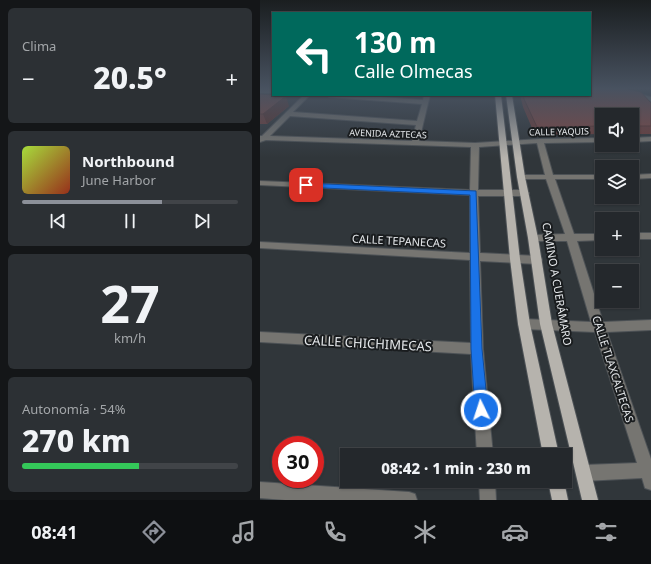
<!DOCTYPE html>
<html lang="es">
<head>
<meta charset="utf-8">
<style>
	body { margin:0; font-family:"Noto Sans",sans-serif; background:#2c3034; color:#f1f3f6; height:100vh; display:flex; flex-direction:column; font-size:15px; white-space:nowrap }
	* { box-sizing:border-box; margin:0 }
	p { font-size:13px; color:#a3a6a9 }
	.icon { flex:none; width:22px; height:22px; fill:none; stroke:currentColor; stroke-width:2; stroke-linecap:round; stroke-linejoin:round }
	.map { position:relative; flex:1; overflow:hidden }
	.sheet { display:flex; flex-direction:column; gap:8px; padding:8px; background:#141618; width:260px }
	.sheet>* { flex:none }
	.guide { position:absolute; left:12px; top:12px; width:319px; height:84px; border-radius:0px; box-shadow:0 1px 3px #0004,0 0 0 1px #414448; background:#00695c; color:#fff; overflow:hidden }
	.buttons { position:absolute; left:335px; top:108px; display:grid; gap:8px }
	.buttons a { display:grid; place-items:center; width:44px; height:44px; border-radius:0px; background:#24282c; box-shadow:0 1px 3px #0004,0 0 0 1px #414448; font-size:20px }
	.speed { position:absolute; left:12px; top:436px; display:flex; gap:8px; font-size:20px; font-weight:700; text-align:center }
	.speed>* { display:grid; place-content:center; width:52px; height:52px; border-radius:50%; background:#24282c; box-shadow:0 1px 3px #0004,0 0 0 1px #414448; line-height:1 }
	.speed .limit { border:6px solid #d22; background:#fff; color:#111 }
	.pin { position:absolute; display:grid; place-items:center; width:34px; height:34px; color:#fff; margin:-17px; border-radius:8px; box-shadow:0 2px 6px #0006 }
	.me { position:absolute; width:44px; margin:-22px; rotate:356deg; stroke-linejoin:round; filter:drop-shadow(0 0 3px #0008) }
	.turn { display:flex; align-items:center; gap:14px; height:84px; padding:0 16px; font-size:18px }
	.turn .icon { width:52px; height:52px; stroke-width:2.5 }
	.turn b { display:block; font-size:28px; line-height:34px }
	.big { font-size:30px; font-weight:800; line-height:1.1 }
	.sheet .card { flex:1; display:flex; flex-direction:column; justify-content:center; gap:6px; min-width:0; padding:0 14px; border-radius:6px; background:#2c3034 }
	.sheet .dial { align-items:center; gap:0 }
	.dial b { font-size:52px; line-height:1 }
	.song { display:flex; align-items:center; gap:12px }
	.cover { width:48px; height:48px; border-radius:6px; background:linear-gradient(135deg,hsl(80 70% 55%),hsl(10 70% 35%)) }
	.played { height:4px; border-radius:2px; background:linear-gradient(90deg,#8c9099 65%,#414448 65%) }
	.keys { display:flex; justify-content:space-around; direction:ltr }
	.heat { display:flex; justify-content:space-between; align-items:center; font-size:22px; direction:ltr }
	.charge { height:6px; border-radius:3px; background:linear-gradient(90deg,#34c759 54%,#414448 0) }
	.trip { position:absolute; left:80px; top:448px; width:232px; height:40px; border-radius:0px; background:#24282c; box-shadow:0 1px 3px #0004,0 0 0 1px #414448; font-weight:800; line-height:40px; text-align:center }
	.menu { display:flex; height:64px; justify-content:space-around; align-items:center; background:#0e1012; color:#a3a6a9 }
	.menu .icon { width:28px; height:28px }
	.menu .on { color:#8c9099 }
	.menu b { font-size:18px; color:#f1f3f6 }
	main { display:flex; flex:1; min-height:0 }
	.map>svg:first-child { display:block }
</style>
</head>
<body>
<main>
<section class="sheet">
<div class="card"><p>Clima</p>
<div class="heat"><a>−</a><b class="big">20.5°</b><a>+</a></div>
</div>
<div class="card">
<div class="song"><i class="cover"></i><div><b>Northbound</b><p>June Harbor</p></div></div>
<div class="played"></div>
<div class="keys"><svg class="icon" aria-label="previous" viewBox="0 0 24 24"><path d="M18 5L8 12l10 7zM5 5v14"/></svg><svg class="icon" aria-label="pause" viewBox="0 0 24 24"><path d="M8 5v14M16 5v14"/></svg><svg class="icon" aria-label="next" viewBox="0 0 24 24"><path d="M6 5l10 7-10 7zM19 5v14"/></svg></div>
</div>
<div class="card dial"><b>27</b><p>km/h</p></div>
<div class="card"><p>Autonomía · 54%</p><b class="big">270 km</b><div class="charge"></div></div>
</section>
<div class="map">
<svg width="391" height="500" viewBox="0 0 391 500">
	<rect width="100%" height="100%" fill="#30363a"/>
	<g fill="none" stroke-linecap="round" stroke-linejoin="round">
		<!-- minor casing -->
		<g stroke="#4d5256" stroke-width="2">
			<path id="minor" d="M348,88H357L391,97V101Z
				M0,89H13V93H0Z
				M44,95H50L33,112L157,121L162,104L69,97L66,95H93L163,100L164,95H170L159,141L215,143L280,139L342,138V142L284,143L293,175H342V179H295L314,234H342V240L317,241L343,322L391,320V330L347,332L391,459V490L385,488L382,478L324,481L318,479L316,473L318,467L324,465L377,463L335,332L264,329L260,328L258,324L260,320L264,319L331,322L307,241H273L268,238L273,235L305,234L286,179H261L257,177L261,175H285L277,143L219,147L218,190H265L269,193L265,196H218L220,253L277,256L281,257L282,260L281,263L277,264L220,261L223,349L233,455H217L211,354L0,342V332L211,343L210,260L0,248V242L210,253V195L0,185V181L210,190L211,147L6,140L0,142V136H2ZM30,116L156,125L152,141L10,136Z
				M391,137V141L372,142V138Z
				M391,174V178L372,179V175Z
				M372,233H391V239H372Z
				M219,481H235L236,500H220Z
				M0,482L149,492L155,494L157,500H25L0,498Z"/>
		</g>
		<!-- major casing -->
		<g stroke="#4d5256" stroke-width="2">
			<path id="major" d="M235,95H241L260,259L270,324L299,455H283L258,324L250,259Z
				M246,95H252L265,177L278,238L292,324L338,500H322L280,324L268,238L257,177Z
				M288,481H304L308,500H292Z"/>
		</g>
		<!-- minor -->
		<use href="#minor" fill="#767571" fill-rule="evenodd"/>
		<!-- major -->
		<use href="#major" fill="#b6b3ad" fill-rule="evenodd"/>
	</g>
	<!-- wall -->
	<path fill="#6f3d3a" d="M0,94L29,106L7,124H0Z
		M260,95H330L391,103V134H372V115H342V134L275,135L263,107Z"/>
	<!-- shaded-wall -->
	<path fill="#5a322f" d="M26,96L29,106L7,124L3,114Z"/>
	<!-- building -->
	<path fill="#814743" stroke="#5a322f" d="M330,88H364L381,92L391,103V126H372V115H342V126L277,127L264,99L263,95H330Z
		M0,94L26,96L3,114H0Z"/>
	<!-- sky -->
	<linearGradient id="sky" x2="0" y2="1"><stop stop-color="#1a1e20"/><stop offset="0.56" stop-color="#485260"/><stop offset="1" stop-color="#485260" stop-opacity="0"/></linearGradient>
	<rect width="391" height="158" fill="url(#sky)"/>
	<!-- route -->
	<path fill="#1a73e8" stroke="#114b97" d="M46,183L216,191L222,349L228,410L226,414L221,416L217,414L215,410L211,349L210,195L43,187L42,185Z"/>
	<g text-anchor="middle" stroke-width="4" stroke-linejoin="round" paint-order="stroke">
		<!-- far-street labels -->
		<g font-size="9" fill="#e5e8eb" stroke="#1a1d1f">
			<text transform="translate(299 132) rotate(-1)" y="3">CALLE YAQUIS</text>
			<text transform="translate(128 134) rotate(2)" y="3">AVENIDA AZTECAS</text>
		</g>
		<!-- street labels -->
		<g font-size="11" fill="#e5e8eb" stroke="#1a1d1f">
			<text transform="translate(139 241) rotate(3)" y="4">CALLE TEPANECAS</text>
			<text transform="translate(297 284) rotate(80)" y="4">CAMINO A CUERÁMARO</text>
			<text transform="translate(353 369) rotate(72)" y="4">CALLE TLAXCALTECAS</text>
		</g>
		<!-- near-street labels -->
		<g font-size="13" fill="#e5e8eb" stroke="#1a1d1f">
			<text transform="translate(108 343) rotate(3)" y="5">CALLE CHICHIMECAS</text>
		</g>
	</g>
</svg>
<div class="buttons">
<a><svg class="icon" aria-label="sound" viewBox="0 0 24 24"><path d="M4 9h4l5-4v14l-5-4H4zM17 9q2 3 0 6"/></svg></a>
<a><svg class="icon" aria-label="layers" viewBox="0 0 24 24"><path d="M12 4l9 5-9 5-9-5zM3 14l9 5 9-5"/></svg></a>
<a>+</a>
<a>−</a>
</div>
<div class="speed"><div class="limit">30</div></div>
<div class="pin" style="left:46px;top:185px;background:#d93025"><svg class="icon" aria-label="arrive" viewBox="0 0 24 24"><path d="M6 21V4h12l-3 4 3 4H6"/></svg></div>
<svg class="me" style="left:221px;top:410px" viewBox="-20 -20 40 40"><circle r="17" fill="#1a73e8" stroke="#fff" stroke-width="3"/><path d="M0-11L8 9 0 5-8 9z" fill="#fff"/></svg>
<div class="trip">08:42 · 1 min · 230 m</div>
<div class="guide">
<div class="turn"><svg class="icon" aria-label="left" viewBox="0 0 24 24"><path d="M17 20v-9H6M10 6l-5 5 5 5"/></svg><div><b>130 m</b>Calle Olmecas</div></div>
</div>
</div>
</main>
<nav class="menu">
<b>08:41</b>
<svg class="icon on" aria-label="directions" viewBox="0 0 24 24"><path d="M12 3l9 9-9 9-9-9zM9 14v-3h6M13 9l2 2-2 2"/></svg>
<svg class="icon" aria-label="music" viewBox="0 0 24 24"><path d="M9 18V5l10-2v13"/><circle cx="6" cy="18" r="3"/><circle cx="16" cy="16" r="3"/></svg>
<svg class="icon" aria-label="phone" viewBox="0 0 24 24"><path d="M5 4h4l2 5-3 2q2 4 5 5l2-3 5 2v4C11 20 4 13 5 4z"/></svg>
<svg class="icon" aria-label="climate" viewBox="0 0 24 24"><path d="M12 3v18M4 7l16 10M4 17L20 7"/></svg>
<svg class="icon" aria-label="car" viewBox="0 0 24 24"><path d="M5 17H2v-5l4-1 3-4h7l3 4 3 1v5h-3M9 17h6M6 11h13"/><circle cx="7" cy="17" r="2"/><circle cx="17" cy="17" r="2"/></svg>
<svg class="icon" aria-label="filters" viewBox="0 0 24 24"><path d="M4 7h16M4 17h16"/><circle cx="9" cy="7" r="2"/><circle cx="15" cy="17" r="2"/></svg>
</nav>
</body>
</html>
